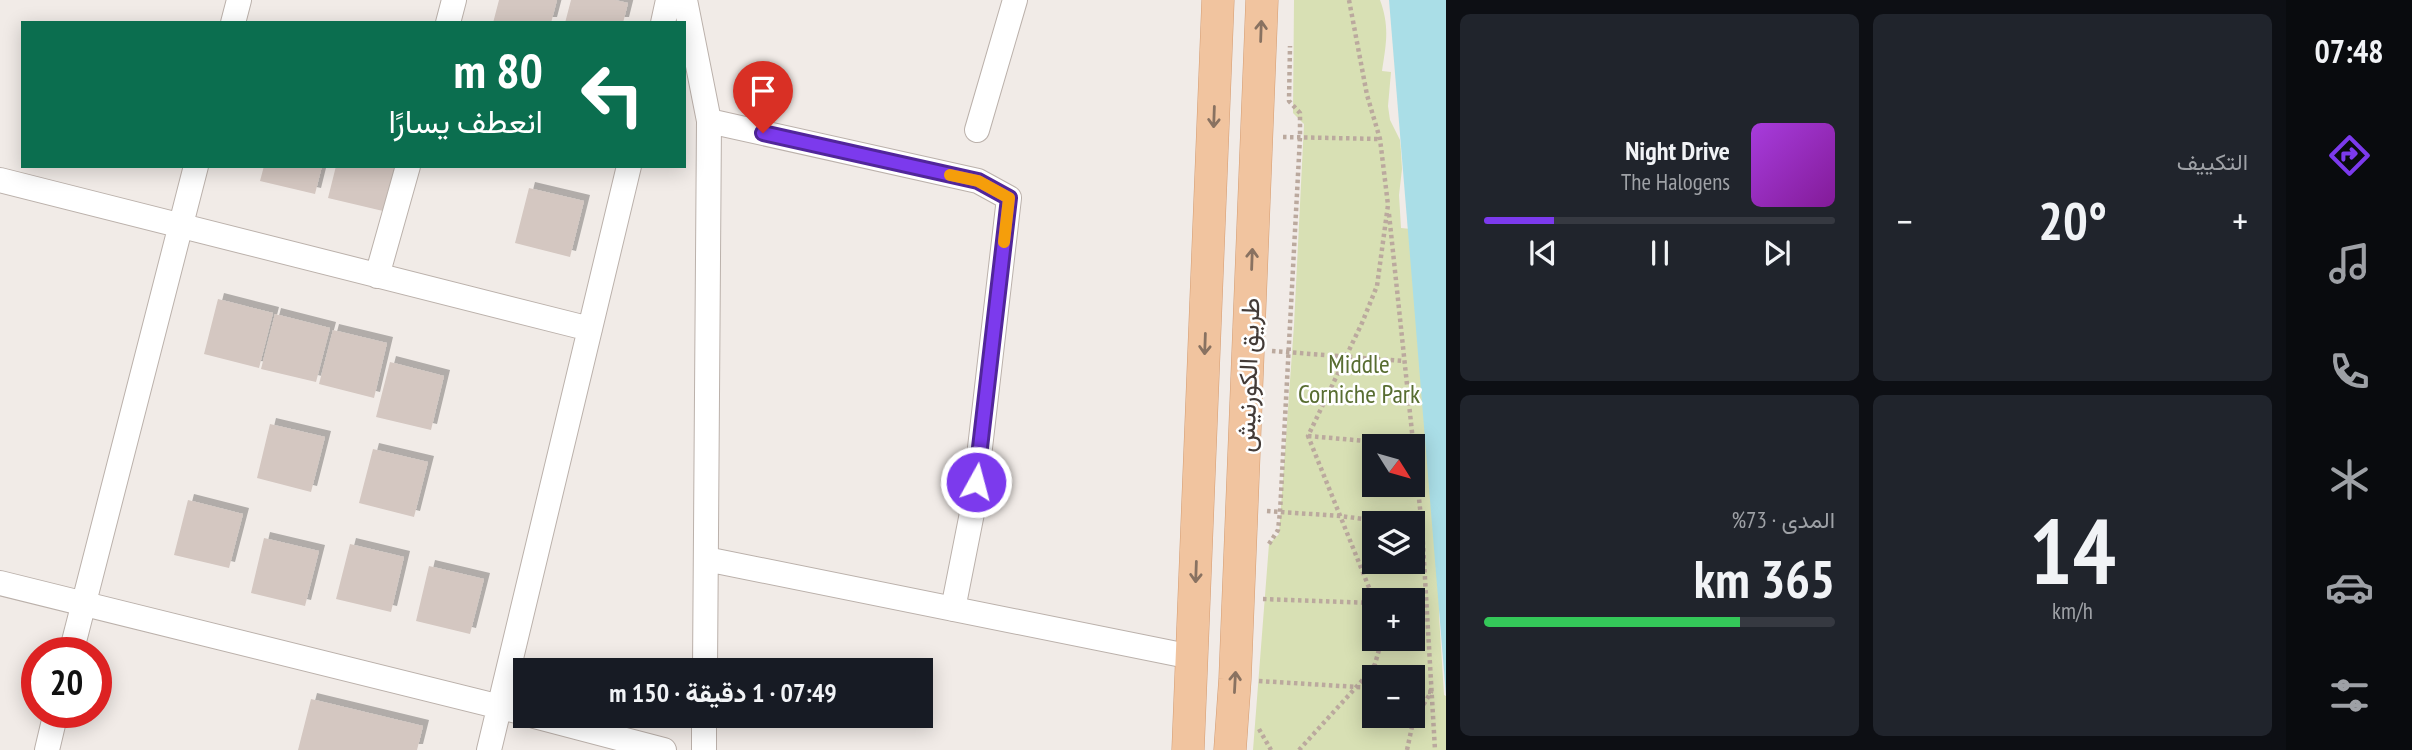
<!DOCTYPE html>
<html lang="ar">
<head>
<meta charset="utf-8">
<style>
	body { margin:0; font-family:"PT Sans Narrow",Vazirmatn,sans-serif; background:#20242c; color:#f1f3f6; direction:rtl; height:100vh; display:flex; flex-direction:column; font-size:26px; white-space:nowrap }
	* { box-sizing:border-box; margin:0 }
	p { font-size:23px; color:#9ea1a6 }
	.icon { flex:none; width:38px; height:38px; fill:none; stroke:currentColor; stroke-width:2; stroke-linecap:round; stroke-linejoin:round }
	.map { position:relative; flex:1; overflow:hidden; direction:ltr }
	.details { display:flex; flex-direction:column; gap:14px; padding:14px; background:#0d0f14; width:840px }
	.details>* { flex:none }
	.guide { position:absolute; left:21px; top:21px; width:665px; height:147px; border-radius:0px; box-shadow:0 4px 18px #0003; direction:rtl; background:#0b6e4f; color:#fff; overflow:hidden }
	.needle { width:46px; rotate:127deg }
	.fabs { position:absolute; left:1362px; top:434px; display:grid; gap:14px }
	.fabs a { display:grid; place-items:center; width:63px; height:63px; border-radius:0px; background:#171b24; box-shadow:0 4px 18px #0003; font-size:35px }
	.speed { position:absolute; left:21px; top:637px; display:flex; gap:14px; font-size:35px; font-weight:700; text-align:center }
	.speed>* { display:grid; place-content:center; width:91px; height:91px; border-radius:50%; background:#171b24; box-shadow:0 4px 18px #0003; line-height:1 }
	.speed .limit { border:10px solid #d22; background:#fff; color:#111 }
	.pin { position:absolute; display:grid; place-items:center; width:60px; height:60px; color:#fff; margin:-72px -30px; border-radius:50% 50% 50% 0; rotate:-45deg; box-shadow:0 0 7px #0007 }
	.pin .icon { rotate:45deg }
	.me { position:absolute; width:77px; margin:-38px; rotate:7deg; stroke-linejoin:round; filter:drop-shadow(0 0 5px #0008) }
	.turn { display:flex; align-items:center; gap:24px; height:147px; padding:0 28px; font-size:32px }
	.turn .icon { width:91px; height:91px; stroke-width:2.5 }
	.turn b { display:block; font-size:49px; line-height:60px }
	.big { font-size:52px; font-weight:700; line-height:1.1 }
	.details .card { flex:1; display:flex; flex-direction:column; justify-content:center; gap:10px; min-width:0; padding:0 24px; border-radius:10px; background:#20242c }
	.details .dial { align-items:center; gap:0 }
	.dial b { font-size:91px; line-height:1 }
	.song { display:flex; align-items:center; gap:21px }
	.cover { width:84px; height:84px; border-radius:10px; background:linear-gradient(135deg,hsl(280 70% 55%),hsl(290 70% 35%)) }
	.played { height:7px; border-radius:4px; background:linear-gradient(90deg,#7c3aed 20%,#363941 20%) }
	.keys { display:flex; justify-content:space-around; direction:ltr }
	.heat { display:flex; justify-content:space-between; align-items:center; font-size:38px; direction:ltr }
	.charge { height:10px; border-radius:5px; background:linear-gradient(90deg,#34c759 73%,#363941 0) }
	.details .tiles { flex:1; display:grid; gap:14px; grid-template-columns:repeat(2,1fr) }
	.trip { position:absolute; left:513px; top:658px; width:420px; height:70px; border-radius:0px; background:#171b24; box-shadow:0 4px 18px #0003; font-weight:700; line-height:70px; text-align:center; direction:rtl }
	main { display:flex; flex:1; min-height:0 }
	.dock { display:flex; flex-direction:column; width:126px; justify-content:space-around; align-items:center; background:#090b0e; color:#9ea1a6 }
	.dock .icon { width:49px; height:49px }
	.dock .current { color:#7c3aed }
	.dock b { font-size:32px; color:#f1f3f6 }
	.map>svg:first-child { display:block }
</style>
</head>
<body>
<main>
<nav class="dock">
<b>07:48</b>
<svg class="icon current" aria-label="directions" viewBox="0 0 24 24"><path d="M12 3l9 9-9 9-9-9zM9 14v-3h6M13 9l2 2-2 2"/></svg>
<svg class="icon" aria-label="music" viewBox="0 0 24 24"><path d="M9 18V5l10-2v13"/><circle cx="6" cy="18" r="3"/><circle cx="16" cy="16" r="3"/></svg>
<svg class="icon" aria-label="phone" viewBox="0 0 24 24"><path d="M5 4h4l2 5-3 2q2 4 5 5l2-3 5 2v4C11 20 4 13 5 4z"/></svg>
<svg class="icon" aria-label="climate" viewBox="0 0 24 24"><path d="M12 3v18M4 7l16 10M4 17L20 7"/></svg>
<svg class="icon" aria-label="car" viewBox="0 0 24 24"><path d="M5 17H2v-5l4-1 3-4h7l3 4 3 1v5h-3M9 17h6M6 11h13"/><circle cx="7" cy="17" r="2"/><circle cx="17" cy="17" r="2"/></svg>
<svg class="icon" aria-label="filters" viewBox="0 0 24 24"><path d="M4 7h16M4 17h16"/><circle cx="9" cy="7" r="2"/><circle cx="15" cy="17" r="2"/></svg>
</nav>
<section class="details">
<div class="tiles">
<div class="card"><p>التكييف</p>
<div class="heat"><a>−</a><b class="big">20°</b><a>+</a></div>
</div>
<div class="card">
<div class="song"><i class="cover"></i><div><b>Night Drive</b><p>The Halogens</p></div></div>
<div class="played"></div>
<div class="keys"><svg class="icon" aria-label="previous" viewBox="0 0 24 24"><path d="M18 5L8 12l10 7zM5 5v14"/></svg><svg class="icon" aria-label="pause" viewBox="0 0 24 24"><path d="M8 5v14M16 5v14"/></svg><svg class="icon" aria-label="next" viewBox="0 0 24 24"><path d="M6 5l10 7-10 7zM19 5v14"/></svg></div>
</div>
<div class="card dial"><b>14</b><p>km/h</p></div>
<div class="card"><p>المدى · 73%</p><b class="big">365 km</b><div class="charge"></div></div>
</div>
</section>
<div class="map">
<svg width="1446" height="750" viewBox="0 0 1446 750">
	<defs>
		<filter id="shadow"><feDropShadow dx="6" dy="-6" stdDeviation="0" flood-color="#0004"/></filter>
	</defs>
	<rect width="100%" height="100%" fill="#f1ebe7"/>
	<!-- green -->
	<path fill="#d8e0b4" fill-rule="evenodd" d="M1294,0H1380C1390,27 1386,44 1382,71L1391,72L1388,106L1390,120L1400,140L1401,152L1402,169L1399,195L1401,228L1411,229L1446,514L1439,574V616L1444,695L1446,696V750H1253L1269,544L1279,534L1294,325L1304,124L1293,113ZM1374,446H1412V485H1374ZM1374,523H1412V562H1374ZM1374,600H1412V639H1374ZM1374,677H1412V716H1374Z"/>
	<!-- water -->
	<path fill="#aadee7" d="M1389,0H1446V695Z"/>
	<!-- building -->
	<path fill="#d4c7c1" filter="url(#shadow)" d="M499,0H557L551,23H493Z
		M571,0H615L628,3L623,23H565Z
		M264,166H322L315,194L260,181Z
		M336,166H394L383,211L328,198Z
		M529,188L584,201L570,257L515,243Z
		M218,299L273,313L259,368L204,354Z
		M275,314L330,328L316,382L261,369Z
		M333,330L387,343L374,398L319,384Z
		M390,362L444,376L431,430L376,417Z
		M270,424L325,437L311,492L257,478Z
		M373,449L428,462L414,517L359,503Z
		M188,500L243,514L229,568L174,555Z
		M264,538L319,551L305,606L251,593Z
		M350,544L404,557L391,612L336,599Z
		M429,566L484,579L470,634L416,621Z
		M311,699L423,726L417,750H298Z"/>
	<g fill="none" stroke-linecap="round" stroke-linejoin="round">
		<!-- minor casing -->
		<g stroke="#bbb1ab" stroke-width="26">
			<path id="minor" d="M685,0L709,121L705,670
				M233,23L239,0
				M448,23L454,0
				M663,23L668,0
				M709,121L978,181L1009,198L973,508L953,609
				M977,130L1015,0
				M0,180L590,329
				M377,276L408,166
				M706,559L1192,657
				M0,583L525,713
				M71,653L196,166
				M534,716L664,750
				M47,750L56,712
				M489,750L629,166
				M704,750V716"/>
		</g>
		<!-- major casing -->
		<g stroke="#d49c72" stroke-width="33">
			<path id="major" d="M1188,750L1218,0
				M1230,750L1235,679L1262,0"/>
		</g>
		<!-- path -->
		<path stroke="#bba99e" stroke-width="4.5" stroke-dasharray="3.5 3.5" stroke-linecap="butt" d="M1349,0L1367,95L1380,139L1388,205L1377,286L1362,323L1308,436L1374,600
			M1283,137L1380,139
			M1389,214L1422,527L1435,750
			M1272,351L1404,361
			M1308,436L1413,445
			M1267,511L1340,516L1395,523
			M1412,526L1422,527
			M1269,544L1278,530L1280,512L1300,137V113L1289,101L1290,46
			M1263,599L1374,603
			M1412,608L1426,610
			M1259,681L1374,688
			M1259,729L1271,750
			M1299,750L1369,673L1375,664L1382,639
			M1407,750L1413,722L1431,692L1412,691"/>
		<!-- minor -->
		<use href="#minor" stroke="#fff" stroke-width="24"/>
		<!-- major -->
		<use href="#major" stroke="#f1c49f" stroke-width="32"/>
	</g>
	<!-- one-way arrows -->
	<defs><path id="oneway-shaft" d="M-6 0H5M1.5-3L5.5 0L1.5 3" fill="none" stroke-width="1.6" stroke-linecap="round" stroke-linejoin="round" transform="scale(1.75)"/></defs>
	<g stroke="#897261">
		<use href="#oneway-shaft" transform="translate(1261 31) rotate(-88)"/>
		<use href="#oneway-shaft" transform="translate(1214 117) rotate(92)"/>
		<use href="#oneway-shaft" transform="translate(1252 259) rotate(-88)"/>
		<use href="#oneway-shaft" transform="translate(1205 344) rotate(92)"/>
		<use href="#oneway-shaft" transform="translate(1196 572) rotate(92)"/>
		<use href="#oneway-shaft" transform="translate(1235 682) rotate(-87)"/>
	</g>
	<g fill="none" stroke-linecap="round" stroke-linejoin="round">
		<!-- route casing -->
		<g stroke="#51269a" stroke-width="18">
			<path id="route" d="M763,133L978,181L1009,198L976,482"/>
		</g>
		<!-- route -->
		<use href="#route" stroke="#7c3aed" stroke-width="12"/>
		<!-- slow -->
		<path stroke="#f59e0b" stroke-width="12" d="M950,175L978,181L1009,198L1004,242"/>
	</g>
	<g text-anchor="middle" stroke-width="5" stroke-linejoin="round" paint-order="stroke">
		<!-- park labels -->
		<g font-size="26" fill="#586d31" stroke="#fff">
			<text x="1359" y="373">Middle<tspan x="1359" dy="30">Corniche Park</tspan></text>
		</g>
		<!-- street labels -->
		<g font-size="26" fill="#433b37" stroke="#fff">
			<text transform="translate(1248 375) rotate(-88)" y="9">طريق الكورنيش</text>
		</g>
	</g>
</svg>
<div class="fabs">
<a><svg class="needle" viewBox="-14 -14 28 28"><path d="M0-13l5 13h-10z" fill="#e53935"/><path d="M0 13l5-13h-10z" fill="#9ea1a6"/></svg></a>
<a><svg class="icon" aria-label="layers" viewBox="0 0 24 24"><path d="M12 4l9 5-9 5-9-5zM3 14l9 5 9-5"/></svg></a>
<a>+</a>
<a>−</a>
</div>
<div class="speed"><div class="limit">20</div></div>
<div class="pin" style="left:763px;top:133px;background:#d93025"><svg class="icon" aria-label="arrive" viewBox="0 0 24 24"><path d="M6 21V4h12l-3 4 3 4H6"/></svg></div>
<svg class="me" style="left:976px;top:482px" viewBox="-20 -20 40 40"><circle r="17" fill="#7c3aed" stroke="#fff" stroke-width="3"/><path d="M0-11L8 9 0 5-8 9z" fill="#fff"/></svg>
<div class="trip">07:49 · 1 دقيقة · 150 m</div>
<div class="guide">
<div class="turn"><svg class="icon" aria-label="left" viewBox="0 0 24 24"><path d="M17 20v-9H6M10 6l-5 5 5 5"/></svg><div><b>80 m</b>انعطف يسارًا</div></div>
</div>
</div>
</main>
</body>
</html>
